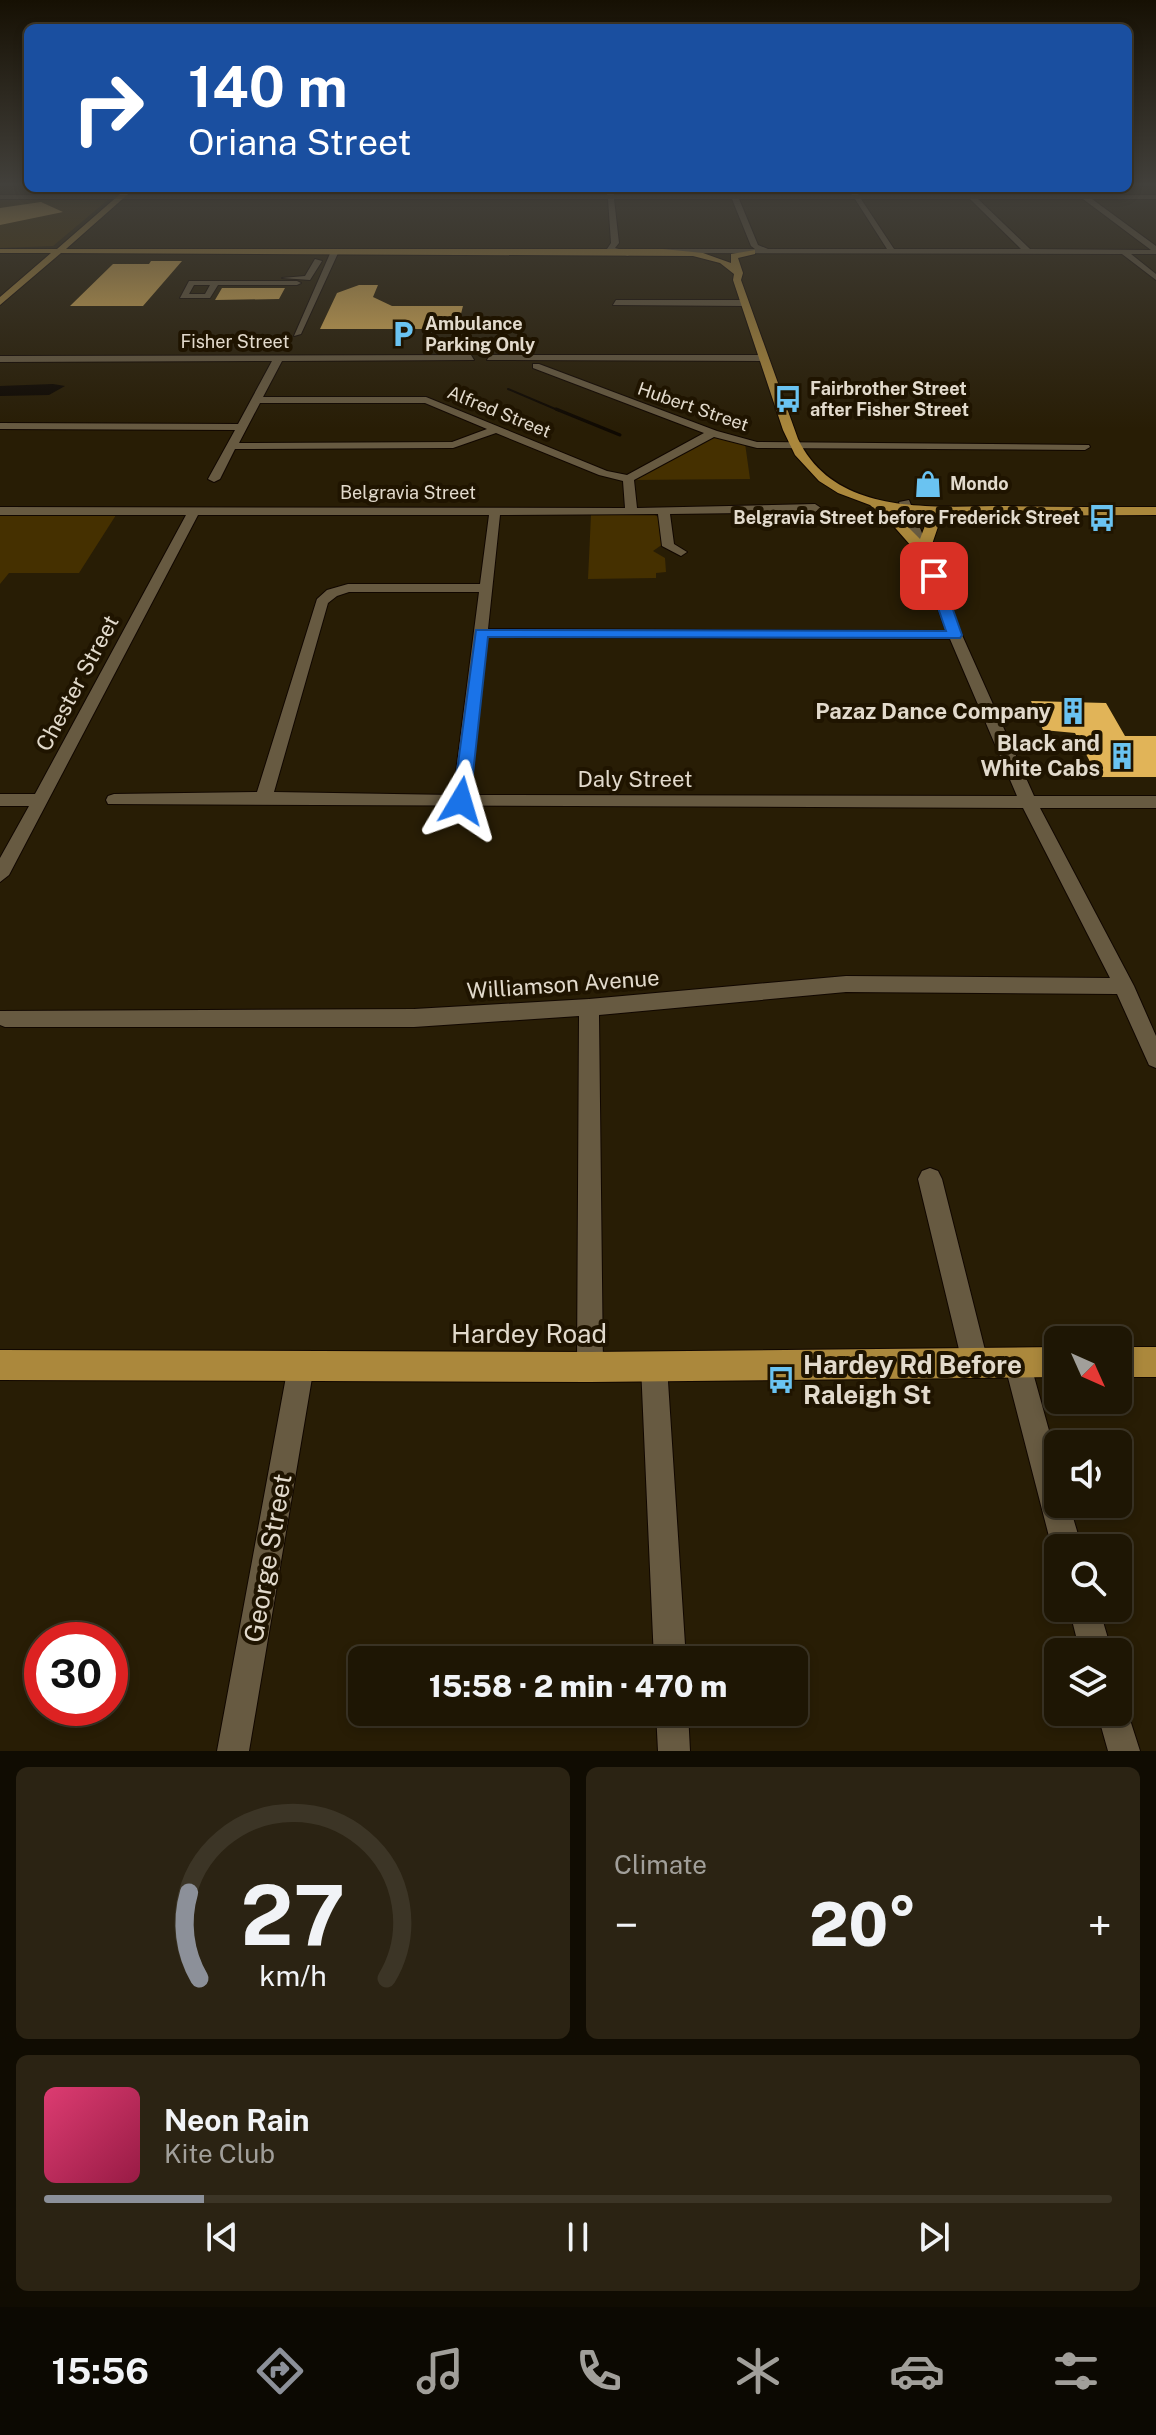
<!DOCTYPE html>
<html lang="en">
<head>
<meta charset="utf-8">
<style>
	body { margin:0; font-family:"Public Sans",sans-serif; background:#2b2313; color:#f1f3f6; height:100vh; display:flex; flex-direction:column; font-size:30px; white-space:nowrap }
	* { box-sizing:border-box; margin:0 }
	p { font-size:26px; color:#a19f9a }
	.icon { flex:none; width:44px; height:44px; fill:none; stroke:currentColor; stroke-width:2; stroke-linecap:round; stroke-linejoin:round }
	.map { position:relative; height:1751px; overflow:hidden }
	.sheet { display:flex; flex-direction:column; gap:16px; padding:16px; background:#100c02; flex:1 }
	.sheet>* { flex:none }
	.banner { position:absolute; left:24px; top:24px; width:1108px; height:168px; border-radius:12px; box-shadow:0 4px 12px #0003,0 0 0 2px #3c3526; background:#1a4fa0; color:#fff; overflow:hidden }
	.needle { width:52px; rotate:135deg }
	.buttons { position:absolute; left:1044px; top:1326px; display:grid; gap:16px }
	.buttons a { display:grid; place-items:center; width:88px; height:88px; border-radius:12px; background:#1e1604; box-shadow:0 4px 12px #0003,0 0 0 2px #3c3526; font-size:40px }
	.speed { position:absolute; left:24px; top:1622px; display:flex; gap:16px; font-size:40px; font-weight:700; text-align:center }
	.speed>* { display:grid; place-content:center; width:104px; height:104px; border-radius:50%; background:#1e1604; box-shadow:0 4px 12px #0003,0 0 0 2px #3c3526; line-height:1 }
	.speed .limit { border:12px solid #d22; background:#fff; color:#111 }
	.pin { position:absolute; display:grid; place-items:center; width:68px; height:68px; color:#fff; margin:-34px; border-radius:16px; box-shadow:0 4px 12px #0006 }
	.me { position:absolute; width:88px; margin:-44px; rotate:7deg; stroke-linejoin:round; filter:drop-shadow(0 0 6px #0008) }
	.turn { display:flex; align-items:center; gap:28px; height:168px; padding:0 32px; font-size:36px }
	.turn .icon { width:104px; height:104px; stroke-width:2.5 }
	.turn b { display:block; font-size:56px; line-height:68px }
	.big { font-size:60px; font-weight:800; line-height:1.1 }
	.sheet .widget { flex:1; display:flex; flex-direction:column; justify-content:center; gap:12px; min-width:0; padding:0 28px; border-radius:12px; background:#2b2313 }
	.sheet .dial { align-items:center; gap:0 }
	.dial svg { height:208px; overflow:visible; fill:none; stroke:#3c3526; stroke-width:7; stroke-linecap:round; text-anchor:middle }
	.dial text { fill:#f1f3f6; stroke:none }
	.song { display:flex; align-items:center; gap:24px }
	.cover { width:96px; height:96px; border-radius:12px; background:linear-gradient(135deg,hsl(340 70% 55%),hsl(340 70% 35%)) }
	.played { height:8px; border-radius:4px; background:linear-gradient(90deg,#8c9099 15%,#3c3526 15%) }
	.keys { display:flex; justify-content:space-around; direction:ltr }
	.heat { display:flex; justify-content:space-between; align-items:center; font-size:44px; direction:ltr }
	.sheet .tiles { flex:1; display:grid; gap:16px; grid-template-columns:1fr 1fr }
	.widget:last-child { grid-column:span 2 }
	.trip { position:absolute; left:348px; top:1646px; width:460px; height:80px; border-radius:12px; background:#1e1604; box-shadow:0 4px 12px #0003,0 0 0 2px #3c3526; font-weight:800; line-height:80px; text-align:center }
	.tabs { display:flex; height:128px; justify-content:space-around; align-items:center; background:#0c0902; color:#a19f9a }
	.tabs .icon { width:56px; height:56px }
	.tabs .active { color:#8c9099 }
	.tabs b { font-size:36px; color:#f1f3f6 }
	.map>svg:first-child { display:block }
</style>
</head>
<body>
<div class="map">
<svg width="1156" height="1751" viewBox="0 0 1156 1751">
	<rect width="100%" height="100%" fill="#281d05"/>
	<!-- green -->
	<path fill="#453000" d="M0,198L15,197L109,199L53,246L0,248Z
		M713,433L745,443L750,479L628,480Z
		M0,515H116L79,573H9L0,584Z
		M591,515H655L661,519L663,544L653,551L665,558L666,572L656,573V578L588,579Z"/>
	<!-- water -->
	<path fill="#0f0902" d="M53,384L65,386L49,395L0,396V386Z"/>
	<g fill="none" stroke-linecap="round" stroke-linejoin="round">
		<!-- stream-far1 -->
		<path stroke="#0f0902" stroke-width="2" d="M0,185H28
			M983,188H1037
			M508,389L560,411"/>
		<!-- stream -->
		<path stroke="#0f0902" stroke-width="3" d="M556,409L620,435"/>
	</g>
	<!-- building -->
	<path fill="#e1b458" d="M41,202L63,212L0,225V208Z
		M151,261H182L143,306H70L113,264H149Z
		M359,285H378L373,297L392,306H463L457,329H320L337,293Z
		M222,288H285L279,299L215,300Z
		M1031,701L1106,703L1125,736H1156V777H1098L1075,733L1043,730Z"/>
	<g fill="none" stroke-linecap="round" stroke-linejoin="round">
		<!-- minor casing -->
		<g stroke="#110700" stroke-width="2">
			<path id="minor" d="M607,188H613L614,195H852L849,190L852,188L859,195H1156V199H1092L1156,246V254H1131L1156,274V280L1122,254L660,253L663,249H755L751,246L732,199H614L619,243L615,248L631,252L628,256L607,249L611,243L608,199H0V195H607ZM739,199H855L887,249H768L758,245ZM861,199H970L1021,249H894ZM978,199H1083L1151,250L1030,249Z
				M332,249L339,251L301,334L294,336Z
				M315,259L322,261L310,280L282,278L305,276Z
				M189,281H297L301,283L297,285H218L210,298H180ZM194,285H210L205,294H189Z
				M616,300H745L749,303L745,306L613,305Z
				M471,355L474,360L282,361L263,397H426L607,471L627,475L704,433L533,368V364H539L717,431L757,442L1089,445L1090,447L1085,450L757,448L714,437L634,480L637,508L815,504L821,508L815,512L670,514L674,544L687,552L681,556L662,546L658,514L500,515L488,629L946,631L899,502L909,500L962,635L1034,796H1156V808H1040L1134,986L1156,1036V1068L1149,1065L1117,994L846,992L599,1015L603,1367L599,1376L590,1380L581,1376L577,1367L579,1016L414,1027H5L0,1025V1011L414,1009L589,999L846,976L1110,978L1023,808L108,804L106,800L108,796L114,794L257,792L317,599L327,590L348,584H480L489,515H198L9,875L0,882V858L29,806H0V794H35L186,515H0V507L625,508L623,481L599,475L496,433L453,448L235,449L220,479L214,482L208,479L235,430L0,429V423L238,424L272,361L0,362V356ZM260,403H425L487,429L452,442L239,443ZM349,592H479L453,795L274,792L328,603L337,596ZM487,637L950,639L1017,796L470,795Z
				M490,355H764L769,358L764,361L487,360Z
				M930,1168L938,1171L942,1179L988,1362L984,1371L975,1375L966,1371L962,1362L918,1179L922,1171Z
				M1017,1349L1026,1353L1030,1362L1058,1463V1504H1069L1082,1548H1058V1559L1052,1548L1004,1362L1008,1353Z
				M301,1353L310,1357L314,1366L249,1751H217L288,1366L292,1357Z
				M654,1353L663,1357L667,1366L686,1660H654L641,1366L645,1357Z
				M1069,1608H1099L1112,1652H1080Z
				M1118,1698L1124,1701L1140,1751H1108L1097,1712H1118Z
				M656,1712H688L690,1751H658Z"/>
		</g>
		<!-- major casing -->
		<g stroke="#110700" stroke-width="2">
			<path id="major" d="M127,188H135L66,249H663L703,253L731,263V254L755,250V254L738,258L743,273L741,280L798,439C836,518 936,506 1008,506C1057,507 1107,507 1156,507V515L957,516L940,521L930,550L932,553L920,556L890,522L870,505L838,493L819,481L795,455L783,430L733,280L734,274L720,263L693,256L61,253L0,305V297L51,253H0V249H57ZM892,511L929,515L920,539Z
				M1058,1347V1377L590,1382L0,1380V1350L590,1352Z
				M1118,1347H1156V1377H1118Z"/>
		</g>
		<!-- minor -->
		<use href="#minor" fill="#675a41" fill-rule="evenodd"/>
		<!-- major -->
		<use href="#major" fill="#ab883c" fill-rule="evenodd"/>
	</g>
	<!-- sky -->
	<linearGradient id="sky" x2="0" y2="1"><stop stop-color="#161003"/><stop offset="0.43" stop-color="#42403b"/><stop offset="1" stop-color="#42403b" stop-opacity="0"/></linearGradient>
	<rect width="1156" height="429" fill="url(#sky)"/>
	<!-- route -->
	<path fill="#1a73e8" stroke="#114b97" stroke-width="2" d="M934,572L941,576L962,635L960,638L488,637L470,801L461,807L453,801L476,630L946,631L927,576Z"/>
	<!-- icons -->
	<defs>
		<g id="parking-bare" transform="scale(2.16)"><path d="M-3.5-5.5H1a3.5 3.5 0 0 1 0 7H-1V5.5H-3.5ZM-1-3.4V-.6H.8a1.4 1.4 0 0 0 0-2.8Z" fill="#6ac3f1" stroke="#1f1400" stroke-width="2.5" paint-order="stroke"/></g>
		<g id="bus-bare" transform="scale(2.16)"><path d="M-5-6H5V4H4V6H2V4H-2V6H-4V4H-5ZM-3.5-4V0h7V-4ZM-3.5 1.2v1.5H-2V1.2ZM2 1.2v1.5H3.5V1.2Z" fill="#6ac3f1" stroke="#1f1400" stroke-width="2.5" paint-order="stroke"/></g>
		<g id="shop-bare" transform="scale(2.16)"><path d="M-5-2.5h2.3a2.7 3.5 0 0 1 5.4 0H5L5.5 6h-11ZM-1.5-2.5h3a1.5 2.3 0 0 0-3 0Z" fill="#6ac3f1" stroke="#1f1400" stroke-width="2.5" paint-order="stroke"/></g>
		<g id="building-bare" transform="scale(2.16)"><path d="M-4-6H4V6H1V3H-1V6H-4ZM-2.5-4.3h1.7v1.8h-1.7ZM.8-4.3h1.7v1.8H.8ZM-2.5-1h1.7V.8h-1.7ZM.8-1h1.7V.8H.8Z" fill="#6ac3f1" stroke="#1f1400" stroke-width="2.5" paint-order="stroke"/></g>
	</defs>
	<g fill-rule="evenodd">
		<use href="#parking-bare" x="403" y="334"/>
		<use href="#bus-bare" x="788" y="399"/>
		<use href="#shop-bare" x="928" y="484"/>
		<use href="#bus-bare" x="1102" y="518"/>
		<use href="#building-bare" x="1073" y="711"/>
		<use href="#building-bare" x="1122" y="756"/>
		<use href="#bus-bare" x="781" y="1380"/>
	</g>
	<g text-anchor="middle" stroke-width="8" stroke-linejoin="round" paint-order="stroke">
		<!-- far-poi labels -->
		<g font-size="18" font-weight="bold" fill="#e2dacc" stroke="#1f1400" text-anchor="start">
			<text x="425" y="330">Ambulance<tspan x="425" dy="21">Parking Only</tspan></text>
			<text x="810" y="395">Fairbrother Street<tspan x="810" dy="21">after Fisher Street</tspan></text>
			<text x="950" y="490">Mondo</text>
			<text x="1080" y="524" text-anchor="end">Belgravia Street before Frederick Street</text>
		</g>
		<!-- far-street labels -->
		<g font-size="18" fill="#e2dacc" stroke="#1f1400">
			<text x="235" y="348">Fisher Street</text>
			<text transform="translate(693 407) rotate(19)" y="6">Hubert Street</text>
			<text transform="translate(499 412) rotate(22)" y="6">Alfred Street</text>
			<text x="408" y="499">Belgravia Street</text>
		</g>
		<!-- street labels -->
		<g font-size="22" fill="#e2dacc" stroke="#1f1400">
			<text transform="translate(77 683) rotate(-62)" y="8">Chester Street</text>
			<text x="635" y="787">Daly Street</text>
			<text transform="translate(563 984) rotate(-4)" y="8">Williamson Avenue</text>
		</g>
		<!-- poi labels -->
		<g font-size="22" font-weight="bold" fill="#e2dacc" stroke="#1f1400" text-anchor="end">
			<text x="1051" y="719">Pazaz Dance Company</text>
			<text x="1100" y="751">Black and<tspan x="1100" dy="25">White Cabs</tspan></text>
		</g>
		<!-- near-street labels -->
		<g font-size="26" fill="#e2dacc" stroke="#1f1400">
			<text x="529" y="1343">Hardey Road</text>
			<text transform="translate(268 1558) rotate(-80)" y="9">George Street</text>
		</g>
		<!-- near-poi labels -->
		<g font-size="26" font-weight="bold" fill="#e2dacc" stroke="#1f1400" text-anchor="start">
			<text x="803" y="1374">Hardey Rd Before<tspan x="803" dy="30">Raleigh St</tspan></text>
		</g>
	</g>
</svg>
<div class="buttons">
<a><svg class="needle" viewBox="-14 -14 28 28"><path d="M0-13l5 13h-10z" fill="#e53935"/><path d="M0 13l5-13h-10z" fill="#a19f9a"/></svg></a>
<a><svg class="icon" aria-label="sound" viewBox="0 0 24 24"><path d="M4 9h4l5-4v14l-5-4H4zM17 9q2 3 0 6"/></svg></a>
<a><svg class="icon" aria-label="search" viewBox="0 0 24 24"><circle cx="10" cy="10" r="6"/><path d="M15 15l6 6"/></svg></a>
<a><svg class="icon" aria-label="layers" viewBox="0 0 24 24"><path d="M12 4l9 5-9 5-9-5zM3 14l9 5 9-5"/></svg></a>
</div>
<div class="speed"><div class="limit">30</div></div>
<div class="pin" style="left:934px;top:576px;background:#d93025"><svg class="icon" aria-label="arrive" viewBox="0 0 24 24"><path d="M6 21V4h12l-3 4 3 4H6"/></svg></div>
<svg class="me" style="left:461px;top:801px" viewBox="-20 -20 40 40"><path d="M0-17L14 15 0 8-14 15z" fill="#1a73e8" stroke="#fff" stroke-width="4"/></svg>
<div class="trip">15:58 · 2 min · 470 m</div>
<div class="banner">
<div class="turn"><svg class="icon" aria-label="right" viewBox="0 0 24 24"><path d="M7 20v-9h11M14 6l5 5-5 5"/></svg><div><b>140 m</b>Oriana Street</div></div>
</div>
</div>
<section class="sheet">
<div class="tiles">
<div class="widget dial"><svg viewBox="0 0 100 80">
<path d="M14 69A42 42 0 1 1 86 69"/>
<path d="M14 69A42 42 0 0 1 10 36" stroke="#8c9099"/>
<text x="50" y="56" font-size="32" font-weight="700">27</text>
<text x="50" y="72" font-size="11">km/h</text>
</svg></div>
<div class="widget"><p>Climate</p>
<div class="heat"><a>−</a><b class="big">20°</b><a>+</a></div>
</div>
<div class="widget">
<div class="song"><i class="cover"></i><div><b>Neon Rain</b><p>Kite Club</p></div></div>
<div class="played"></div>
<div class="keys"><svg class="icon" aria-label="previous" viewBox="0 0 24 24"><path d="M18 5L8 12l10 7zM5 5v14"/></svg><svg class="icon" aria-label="pause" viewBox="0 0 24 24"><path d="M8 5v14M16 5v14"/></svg><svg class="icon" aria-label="next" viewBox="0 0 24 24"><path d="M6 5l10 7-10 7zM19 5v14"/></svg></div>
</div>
</div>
</section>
<nav class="tabs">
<b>15:56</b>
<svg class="icon active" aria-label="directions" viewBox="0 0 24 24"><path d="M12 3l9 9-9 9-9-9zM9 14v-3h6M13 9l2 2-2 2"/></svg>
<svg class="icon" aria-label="music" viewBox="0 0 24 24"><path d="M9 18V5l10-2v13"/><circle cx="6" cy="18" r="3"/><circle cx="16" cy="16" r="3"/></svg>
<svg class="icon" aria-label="phone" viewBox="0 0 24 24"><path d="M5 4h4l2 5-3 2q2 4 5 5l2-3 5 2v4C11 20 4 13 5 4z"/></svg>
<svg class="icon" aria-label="climate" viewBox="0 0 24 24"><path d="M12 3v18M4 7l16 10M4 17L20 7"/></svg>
<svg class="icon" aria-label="car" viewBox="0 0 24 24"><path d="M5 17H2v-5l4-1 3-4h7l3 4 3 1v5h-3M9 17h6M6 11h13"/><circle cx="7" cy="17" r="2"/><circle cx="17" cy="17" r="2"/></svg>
<svg class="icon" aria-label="filters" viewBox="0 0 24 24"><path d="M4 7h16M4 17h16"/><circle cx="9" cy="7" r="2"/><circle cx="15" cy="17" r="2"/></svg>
</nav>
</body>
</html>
